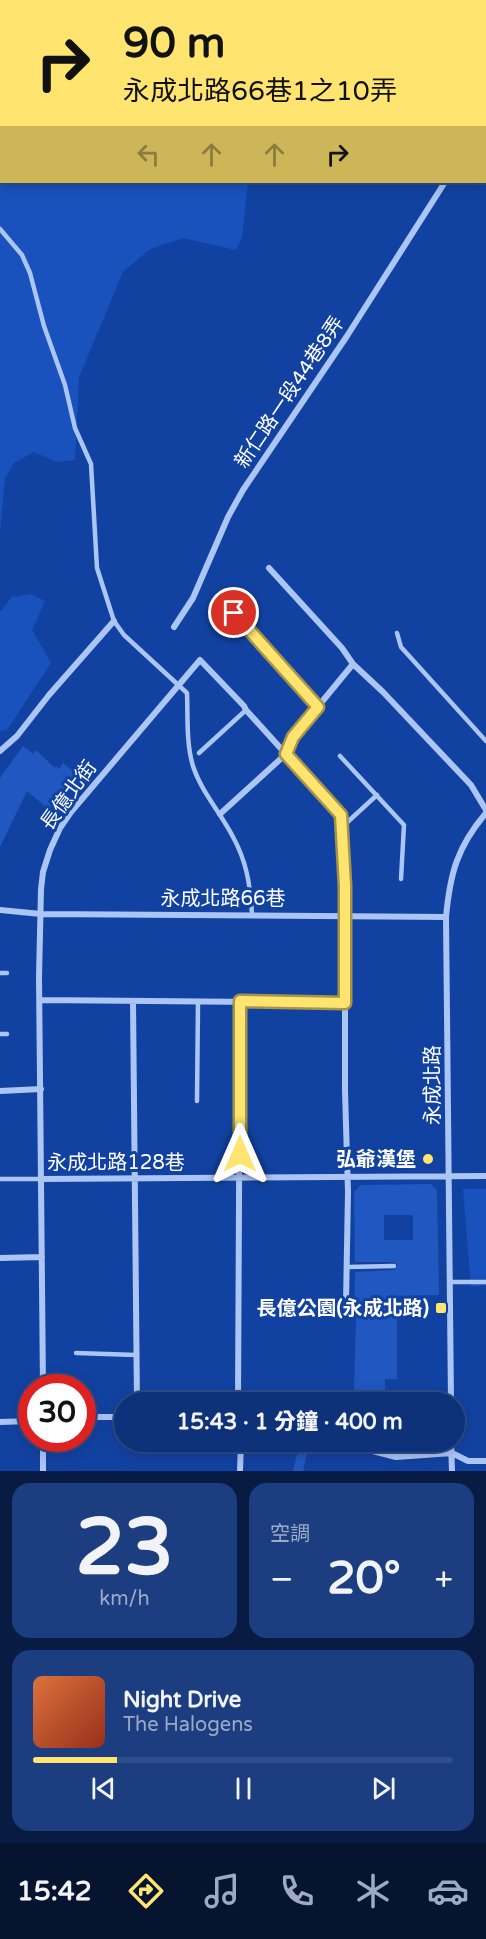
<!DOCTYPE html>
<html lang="zh-TW">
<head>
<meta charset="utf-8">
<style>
	body { margin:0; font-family:"Varela Round","Noto Sans TC",sans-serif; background:#1c3e80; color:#f1f3f6; height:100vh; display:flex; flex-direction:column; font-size:22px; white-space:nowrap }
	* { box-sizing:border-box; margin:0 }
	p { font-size:20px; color:#9baac6 }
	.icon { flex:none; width:33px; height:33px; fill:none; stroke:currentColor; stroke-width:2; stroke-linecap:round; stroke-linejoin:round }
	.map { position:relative; height:1471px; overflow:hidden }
	.side { display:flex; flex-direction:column; gap:12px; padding:12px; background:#081c43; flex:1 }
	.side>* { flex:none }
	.guide { position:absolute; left:0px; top:0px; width:486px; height:183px; box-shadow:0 3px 15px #0003,0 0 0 2px #2e4d8a; background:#ffe46f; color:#111; overflow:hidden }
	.speed { position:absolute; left:18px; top:1374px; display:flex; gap:12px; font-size:30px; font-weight:700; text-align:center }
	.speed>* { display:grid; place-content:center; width:78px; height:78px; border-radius:50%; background:#0e3279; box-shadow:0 3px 15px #0003,0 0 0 2px #2e4d8a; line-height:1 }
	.speed .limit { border:9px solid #d22; background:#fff; color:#111 }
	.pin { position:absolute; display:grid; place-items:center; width:51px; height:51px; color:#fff; margin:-26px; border:3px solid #fff; border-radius:50%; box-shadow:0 2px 6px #0007 }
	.me { position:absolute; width:66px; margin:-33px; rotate:0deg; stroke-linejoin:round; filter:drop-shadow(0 0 4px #0008) }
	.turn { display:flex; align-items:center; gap:21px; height:126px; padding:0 24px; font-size:27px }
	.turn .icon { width:78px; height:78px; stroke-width:2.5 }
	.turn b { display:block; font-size:42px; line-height:51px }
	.lanes { display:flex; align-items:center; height:57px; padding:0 24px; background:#0003; justify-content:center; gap:30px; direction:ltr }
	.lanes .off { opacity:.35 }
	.big { font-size:45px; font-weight:800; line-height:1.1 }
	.side .widget { flex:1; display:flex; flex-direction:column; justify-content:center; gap:9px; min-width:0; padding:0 21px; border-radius:18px; background:#1c3e80 }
	.side .dial { align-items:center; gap:0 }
	.dial b { font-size:78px; line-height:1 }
	.song { display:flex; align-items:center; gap:18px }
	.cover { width:72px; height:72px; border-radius:9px; background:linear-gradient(135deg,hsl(20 70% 55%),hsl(10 70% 35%)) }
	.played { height:6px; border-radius:3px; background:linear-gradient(90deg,#ffe46f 20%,#2e4d8a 20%) }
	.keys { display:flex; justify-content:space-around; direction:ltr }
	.heat { display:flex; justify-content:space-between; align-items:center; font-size:33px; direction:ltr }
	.side .tiles { flex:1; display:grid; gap:12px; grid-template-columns:1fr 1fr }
	.widget:last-child { grid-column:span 2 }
	.trip { position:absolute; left:114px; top:1392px; width:351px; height:60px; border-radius:30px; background:#0e3279; box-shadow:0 3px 15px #0003,0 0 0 2px #2e4d8a; font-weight:800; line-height:60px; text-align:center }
	.tab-bar { display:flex; height:96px; justify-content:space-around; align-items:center; background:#061430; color:#9baac6 }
	.tab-bar .icon { width:42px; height:42px }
	.tab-bar .selected { color:#ffe46f }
	.tab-bar b { font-size:27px; color:#f1f3f6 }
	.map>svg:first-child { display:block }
</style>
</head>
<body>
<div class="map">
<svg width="486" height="1471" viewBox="0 0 486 1471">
	<rect width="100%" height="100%" fill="#1242a1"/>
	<!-- green -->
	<path fill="#1952bc" d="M0,0L32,1L2,2V182H248L242,237L236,250L183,238L150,249L123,272L79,377L75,460L57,462L34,452L14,463L5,478L0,533Z
		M31,594L45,601L32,630L51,663L7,730L0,731V612L12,597Z
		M463,1189H486V1285L471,1287Z"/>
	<!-- building -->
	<path fill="#2057c0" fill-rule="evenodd" d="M23,746L33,754L36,750L55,768L56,766L59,769L63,763L78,775L50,810L27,791L0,847V778Z
		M431,1184L437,1190L439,1295L397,1296V1379H385V1402H366V1393H354L356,1317H354L355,1272L394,1270L398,1265L394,1262H355L354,1192L361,1185ZM384,1215H413V1240H384Z
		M300,1442L309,1445L303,1471H293Z"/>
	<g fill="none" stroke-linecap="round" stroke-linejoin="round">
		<!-- service -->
		<path stroke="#abc5f5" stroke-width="4.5" d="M484,119H486
			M0,229L22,255L30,273L44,326L65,385L75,428L91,464L97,568L114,621L124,635L187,693C188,717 186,743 193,766C201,791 220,812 232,835C247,862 250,884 252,914
			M234,613L318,707
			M397,633L401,647L486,741
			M199,753L246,710
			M340,756L404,825L401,879
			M341,828L377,795
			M0,973H7
			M0,1034H7
			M197,1101L198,1002
			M0,1179H41
			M347,1267L394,1266
			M450,1282H486
			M76,1353L136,1355"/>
		<!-- minor -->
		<path stroke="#abc5f5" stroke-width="6" d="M333,2V0
			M484,13L486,8
			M269,568L342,648L353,664L383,692L471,785L486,810
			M174,627L193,598L228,517L243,490L347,336L445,182
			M0,751L17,736L49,695L114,621
			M220,814L286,754L293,737L353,664
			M0,910L41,914L446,917
			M41,1000L345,1003
			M133,1002L137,1402
			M0,1091L41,1089
			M41,1179L486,1176
			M0,1258L42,1257
			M43,1388L39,977L41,889L43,872L50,850L60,828L71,812L200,660L244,706L246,710L341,815L345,916V1091L348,1192L346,1303
			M238,1402L240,1001
			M451,1402L446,917C450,874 457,847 486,813
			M82,1417H124
			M0,1422L32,1421
			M43,1438V1471
			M338,1442L396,1457L452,1453L468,1461H486
			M451,1442L452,1471
			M240,1471L241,1442"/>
	</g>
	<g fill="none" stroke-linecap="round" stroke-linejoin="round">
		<!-- route casing -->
		<g stroke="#a69448" stroke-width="15">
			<path id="route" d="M234,613L318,707L293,737L286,754L341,815L345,886V1003L240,1001V1154"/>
		</g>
		<!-- route -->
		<use href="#route" stroke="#ffe46f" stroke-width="10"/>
	</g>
	<!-- markers -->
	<g fill="#ffe46f" stroke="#1242a1" stroke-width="2">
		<circle cx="428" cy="1159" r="6"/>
		<rect x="435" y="1302" width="12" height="12" rx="3"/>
	</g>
	<g text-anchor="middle" stroke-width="6" stroke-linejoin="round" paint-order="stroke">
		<!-- street labels -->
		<g font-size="20" fill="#fff" stroke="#1242a1">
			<text transform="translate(289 392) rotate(-56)" y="7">新仁路一段44巷8弄</text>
			<text transform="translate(68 795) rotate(-54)" y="7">長億北街</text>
			<text x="223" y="905">永成北路66巷</text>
			<text transform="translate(432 1085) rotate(-90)" y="7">永成北路</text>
			<text x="116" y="1169">永成北路128巷</text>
		</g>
		<!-- poi labels -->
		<g font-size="20" font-weight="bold" fill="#fff" stroke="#1242a1" text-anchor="end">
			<text x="416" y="1166">弘爺漢堡</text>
			<text x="429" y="1315">長億公園(永成北路)</text>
		</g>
	</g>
</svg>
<div class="speed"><div class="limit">30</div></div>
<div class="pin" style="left:234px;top:613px;background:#d93025"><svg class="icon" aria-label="arrive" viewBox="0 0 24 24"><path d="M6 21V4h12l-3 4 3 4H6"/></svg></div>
<svg class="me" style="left:240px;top:1154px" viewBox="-20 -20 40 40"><path d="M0-17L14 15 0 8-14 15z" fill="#ffe46f" stroke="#fff" stroke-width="4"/></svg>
<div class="trip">15:43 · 1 分鐘 · 400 m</div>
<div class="guide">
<div class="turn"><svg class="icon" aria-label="right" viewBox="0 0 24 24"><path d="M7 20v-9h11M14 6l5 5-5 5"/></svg><div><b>90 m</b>永成北路66巷1之10弄</div></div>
<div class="lanes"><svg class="icon off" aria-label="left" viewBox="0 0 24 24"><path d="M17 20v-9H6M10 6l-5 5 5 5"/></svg><svg class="icon off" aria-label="ahead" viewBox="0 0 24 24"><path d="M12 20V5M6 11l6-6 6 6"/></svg><svg class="icon off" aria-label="ahead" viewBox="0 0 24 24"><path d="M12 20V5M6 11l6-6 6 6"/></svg><svg class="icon" aria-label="right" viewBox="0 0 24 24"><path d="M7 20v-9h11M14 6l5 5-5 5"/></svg></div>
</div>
</div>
<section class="side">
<div class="tiles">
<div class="widget dial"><b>23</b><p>km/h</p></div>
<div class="widget"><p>空調</p>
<div class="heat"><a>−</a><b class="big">20°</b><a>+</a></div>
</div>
<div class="widget">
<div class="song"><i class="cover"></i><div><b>Night Drive</b><p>The Halogens</p></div></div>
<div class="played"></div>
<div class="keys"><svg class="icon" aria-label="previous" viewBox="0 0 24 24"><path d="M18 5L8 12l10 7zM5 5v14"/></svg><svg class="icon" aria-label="pause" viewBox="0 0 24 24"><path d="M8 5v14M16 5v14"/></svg><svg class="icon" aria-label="next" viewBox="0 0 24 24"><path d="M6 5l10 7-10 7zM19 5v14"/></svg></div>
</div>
</div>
</section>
<nav class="tab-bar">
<b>15:42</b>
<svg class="icon selected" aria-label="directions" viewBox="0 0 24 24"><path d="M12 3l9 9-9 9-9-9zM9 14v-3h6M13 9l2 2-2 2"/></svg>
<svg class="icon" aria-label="music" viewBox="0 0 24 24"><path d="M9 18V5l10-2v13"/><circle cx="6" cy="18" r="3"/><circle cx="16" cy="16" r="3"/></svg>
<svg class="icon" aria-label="phone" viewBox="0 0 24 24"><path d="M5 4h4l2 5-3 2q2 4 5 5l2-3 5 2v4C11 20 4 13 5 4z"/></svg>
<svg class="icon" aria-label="climate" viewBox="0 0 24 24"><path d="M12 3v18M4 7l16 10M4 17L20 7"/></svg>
<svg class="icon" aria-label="car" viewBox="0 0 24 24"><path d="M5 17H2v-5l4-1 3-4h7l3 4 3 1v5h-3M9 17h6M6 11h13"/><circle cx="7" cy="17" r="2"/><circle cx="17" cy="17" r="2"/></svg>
</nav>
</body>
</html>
